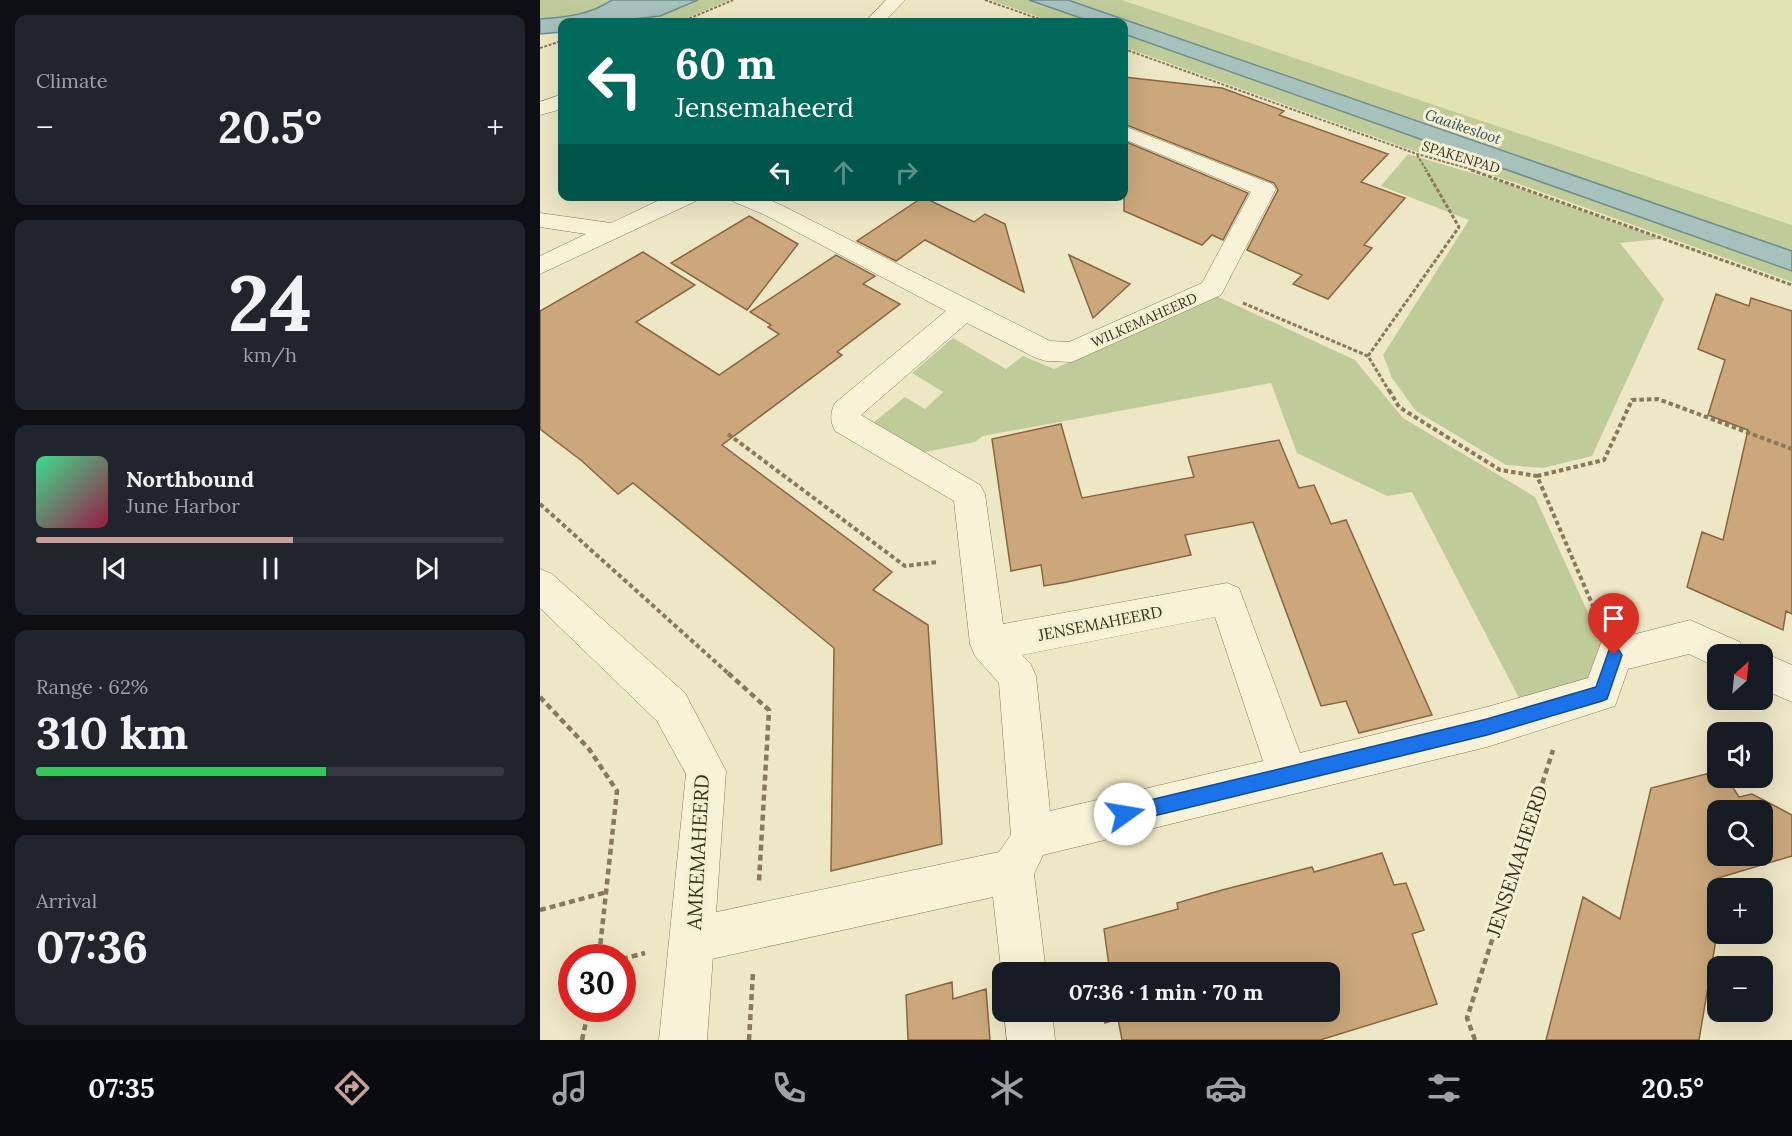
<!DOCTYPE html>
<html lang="en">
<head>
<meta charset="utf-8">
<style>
	body { margin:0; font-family:Lora,serif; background:#20242c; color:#f1f3f6; height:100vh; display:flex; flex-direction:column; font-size:22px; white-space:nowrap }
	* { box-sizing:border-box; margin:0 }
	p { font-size:20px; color:#9ea1a6 }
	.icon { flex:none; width:33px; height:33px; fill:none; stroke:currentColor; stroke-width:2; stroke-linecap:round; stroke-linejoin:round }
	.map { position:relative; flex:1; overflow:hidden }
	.side { display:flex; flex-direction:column; gap:15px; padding:15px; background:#0d0f14; width:540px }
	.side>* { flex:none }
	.top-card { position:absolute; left:18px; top:18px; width:570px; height:183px; border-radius:12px; box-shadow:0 6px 24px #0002; background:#00695c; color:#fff; overflow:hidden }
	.needle { width:39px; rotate:27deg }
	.tools { position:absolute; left:1167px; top:644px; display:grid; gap:12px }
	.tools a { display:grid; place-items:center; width:66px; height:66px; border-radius:12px; background:#171b24; box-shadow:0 6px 24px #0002; font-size:30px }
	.speed { position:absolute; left:18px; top:944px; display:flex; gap:12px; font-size:30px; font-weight:700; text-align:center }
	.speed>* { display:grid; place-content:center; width:78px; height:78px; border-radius:50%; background:#171b24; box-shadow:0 6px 24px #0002; line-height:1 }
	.speed .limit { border:9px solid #d22; background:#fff; color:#111 }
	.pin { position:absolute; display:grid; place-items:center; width:51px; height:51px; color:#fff; margin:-62px -26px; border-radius:50% 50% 50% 0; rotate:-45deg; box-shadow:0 0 6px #0007 }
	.pin .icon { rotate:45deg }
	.me { position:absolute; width:66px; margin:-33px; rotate:77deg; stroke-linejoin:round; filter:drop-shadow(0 0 4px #0008) }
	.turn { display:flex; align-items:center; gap:21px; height:126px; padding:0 18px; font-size:27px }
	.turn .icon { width:78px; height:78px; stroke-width:2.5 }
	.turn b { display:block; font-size:42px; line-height:51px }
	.lanes { display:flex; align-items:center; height:57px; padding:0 18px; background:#0003; justify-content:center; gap:30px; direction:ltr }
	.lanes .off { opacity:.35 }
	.big { font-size:45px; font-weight:800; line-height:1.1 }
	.side .tile { flex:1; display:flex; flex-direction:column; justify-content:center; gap:9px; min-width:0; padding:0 21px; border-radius:12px; background:#20242c }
	.side .dial { align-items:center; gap:0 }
	.dial b { font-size:78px; line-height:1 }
	.song { display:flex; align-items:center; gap:18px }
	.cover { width:72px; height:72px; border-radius:9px; background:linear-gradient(135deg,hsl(150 70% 55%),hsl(340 70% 35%)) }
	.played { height:6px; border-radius:3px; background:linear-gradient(90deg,#c89f9b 55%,#363941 55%) }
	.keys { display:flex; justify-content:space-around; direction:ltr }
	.heat { display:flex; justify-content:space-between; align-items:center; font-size:33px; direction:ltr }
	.charge { height:9px; border-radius:4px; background:linear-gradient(90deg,#34c759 62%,#363941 0) }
	.trip { position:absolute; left:452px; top:962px; width:348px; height:60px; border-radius:12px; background:#171b24; box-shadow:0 6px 24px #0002; font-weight:800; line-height:60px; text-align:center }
	.menu { display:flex; height:96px; justify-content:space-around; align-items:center; background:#090b0e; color:#9ea1a6 }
	.menu .icon { width:42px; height:42px }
	.menu .active { color:#c89f9b }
	.menu b { font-size:27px; color:#f1f3f6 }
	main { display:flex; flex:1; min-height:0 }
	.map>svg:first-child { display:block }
</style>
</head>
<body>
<main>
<section class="side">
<div class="tile"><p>Climate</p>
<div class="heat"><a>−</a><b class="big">20.5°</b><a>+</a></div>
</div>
<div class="tile dial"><b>24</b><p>km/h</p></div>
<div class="tile">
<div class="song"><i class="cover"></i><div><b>Northbound</b><p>June Harbor</p></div></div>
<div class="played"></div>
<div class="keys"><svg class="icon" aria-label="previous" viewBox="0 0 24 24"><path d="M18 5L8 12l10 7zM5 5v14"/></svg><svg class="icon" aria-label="pause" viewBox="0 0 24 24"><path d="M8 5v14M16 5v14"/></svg><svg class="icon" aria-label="next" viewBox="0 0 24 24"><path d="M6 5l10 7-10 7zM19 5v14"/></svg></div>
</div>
<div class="tile"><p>Range · 62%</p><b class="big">310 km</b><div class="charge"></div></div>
<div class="tile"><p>Arrival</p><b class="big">07:36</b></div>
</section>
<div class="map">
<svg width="1252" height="1040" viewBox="0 0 1252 1040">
	<rect width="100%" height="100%" fill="#eee7c5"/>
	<!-- farmland -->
	<path fill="#e3e2b2" d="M582,0H1252V225Z"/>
	<!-- green -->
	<path fill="#bfcc99" d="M0,0H72C49,15 26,17 0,19Z
		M158,0H189L138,22H67L120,16Z
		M450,0H489L552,22H513Z
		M528,0H582L1252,225V251Z
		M584,34L1252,270V282L976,183L874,151L584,47Z
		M868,154L955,180L1120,239L1080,243L1124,299L1052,456L1003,468L966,465L876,411L852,378L843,355L929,220L841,186Z
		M676,296L815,360L863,418L995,497L1062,643L1048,680L980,700L872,492L847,496L757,453L731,383L443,436L435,442L380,453L333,423L365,397L385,409L403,392L372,373L413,338L466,369L483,356L514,369Z"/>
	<!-- water -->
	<path fill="#a7c1bd" stroke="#6d8f8b" stroke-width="1.5" d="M72,0H158L120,16L67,22H22V32L0,34V19C27,17 49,15 72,0Z
		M489,0H528L1252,251V271L584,34V22H552Z"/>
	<!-- building -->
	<path fill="#cba77b" stroke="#876641" stroke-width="1.5" fill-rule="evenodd" d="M584,77L682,88L744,111L739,115L848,154L821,182L865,198L824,245L832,248L788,299L753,284L762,275L707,250L738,190L734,183L584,124Z
		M584,141L708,193L683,240L672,235L662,245L584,211Z
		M383,197L434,222L445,214L465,224L484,292L385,240L356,261L317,241Z
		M209,216L258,244L207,310L131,263Z
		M103,252L155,285L96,322L179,375L239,334L228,327L231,325L210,312L296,255L335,276L323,284L360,304L297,352L302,355L182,445L352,572L333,590L388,625L402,844L291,871L294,648L93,483L78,494L42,461L0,429V311Z
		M529,255L590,284L553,318Z
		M1176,294L1209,306L1211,298L1252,311V614L1246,611L1243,630L1147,587L1162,532L1183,540L1208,430L1168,415L1185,360L1158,349Z
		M521,424L542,498L654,477L648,457L739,440L759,488L774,485L791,524L806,520L892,715L819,733L806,701L781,706L713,522L645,535L651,555L527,582L504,586L501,565L471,571L452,439Z
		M1178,771V777H1186L1199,797L1212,794L1252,815V856L1178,878V928L1159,1040H1006L1043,897L1080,919L1111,788ZM1178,810H1222V855H1178Z
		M842,853L854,885L866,883L884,930L872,934L897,1004L780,1040H582L578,1019L565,1023L563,1011H789V972H557V969L569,966L564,929L638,909L637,903L682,890L772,867L774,872Z
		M412,982L413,999L446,989L450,1040H368L366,995Z"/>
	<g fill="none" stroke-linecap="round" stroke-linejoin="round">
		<!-- minor casing -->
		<g stroke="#88795b" stroke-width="1">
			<path id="minor" d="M346,0H365L344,22H325Z
				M17,96L22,97V109L0,115V102Z
				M584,126L732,184L736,189L681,295L532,362L506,361L496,358L427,323L321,415L440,485L445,494L463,624L687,583L699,588L760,753L947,707L1048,678L1061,643L1150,620L1200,642L1205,654H1178V668L1149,654L1088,669L1075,706L947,747L503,855L494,874L506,972H462V977L453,897L153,963L137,956L130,940L137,924L153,917L459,852L471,835L459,683L435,656L430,644L414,501L295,431C290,421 290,413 295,403L406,311L225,215L192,201L189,196H221L241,205L510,341L529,342L662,283L711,192L584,139ZM675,617L723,761L510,811L496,676L490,663L482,655Z
				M128,196H159L156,201L0,274V256L46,234L0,227V213L71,223Z
				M1222,652L1252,665V702L1222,689V654H1217Z
				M464,1011H512L515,1040H467Z"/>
		</g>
		<!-- tertiary casing -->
		<g stroke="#88795b" stroke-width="1">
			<path id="tertiary" d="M0,569L12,574L145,693L186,771L167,1040H119L146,774L117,721L0,608Z"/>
		</g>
		<!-- path-far3 -->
		<path stroke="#88795b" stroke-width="2" stroke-dasharray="3 1.5" stroke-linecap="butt" d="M445,0L508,22
			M141,22L193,0
			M0,48L22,41
			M584,49L877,154L937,171
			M877,155L887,171"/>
		<!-- path-far2 -->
		<path stroke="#88795b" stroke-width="3" stroke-dasharray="4 2" stroke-linecap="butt" d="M931,170L1252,285
			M703,303L828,356L849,391
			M828,356L919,227L886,170"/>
		<!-- path-far1 -->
		<path stroke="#88795b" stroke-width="4" stroke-dasharray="4.5 3" stroke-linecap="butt" d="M849,390L859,407L960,470L997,476L1059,620
			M188,434L365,566L398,562
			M997,476L1064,460L1092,400L1118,399L1252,449
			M0,504L190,675"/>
		<!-- path -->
		<path stroke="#88795b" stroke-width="4.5" stroke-dasharray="6 4" stroke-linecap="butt" d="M188,673L229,710L219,881
			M0,697L49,749L77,791L59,957
			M0,910L67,892
			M82,959L105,953
			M42,1040L49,1008
			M209,1040L213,972
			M935,1040L927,1018L1013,750"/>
		<!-- minor -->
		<use href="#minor" fill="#f8f3d8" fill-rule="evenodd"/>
		<!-- tertiary -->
		<use href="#tertiary" fill="#f8f3d8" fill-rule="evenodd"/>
	</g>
	<!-- route -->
	<path fill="#1a73e8" stroke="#114b97" stroke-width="1.5" d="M1074,648L1079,650L1082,655L1067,699L1062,701L947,735L585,823L579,821L576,814L579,808L585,806L947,719L1056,687L1069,650Z"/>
	<g text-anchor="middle" stroke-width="6" stroke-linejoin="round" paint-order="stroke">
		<!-- far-street labels -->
		<g font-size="14" fill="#392f1f" stroke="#f5f0d4">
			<text transform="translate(921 157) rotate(17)" y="5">SPAKENPAD</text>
			<text transform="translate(604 320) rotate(-24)" y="5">WILKEMAHEERD</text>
		</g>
		<!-- far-water labels -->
		<g font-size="15" font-style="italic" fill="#2e5558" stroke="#f5f0d4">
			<text transform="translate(923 127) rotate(19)" y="5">Gaaikesloot</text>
		</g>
		<!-- street labels -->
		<g font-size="16" fill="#392f1f" stroke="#f5f0d4">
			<text transform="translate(560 623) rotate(-11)" y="6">JENSEMAHEERD</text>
		</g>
		<!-- near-street labels -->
		<g font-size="20" fill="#392f1f" stroke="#f5f0d4">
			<text transform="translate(158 852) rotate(-87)" y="7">AMKEMAHEERD</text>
			<text transform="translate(977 861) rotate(-72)" y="7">JENSEMAHEERD</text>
		</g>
	</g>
</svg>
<div class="tools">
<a><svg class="needle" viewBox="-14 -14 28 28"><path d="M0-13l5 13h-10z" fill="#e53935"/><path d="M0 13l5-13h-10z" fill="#9ea1a6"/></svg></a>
<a><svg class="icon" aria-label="sound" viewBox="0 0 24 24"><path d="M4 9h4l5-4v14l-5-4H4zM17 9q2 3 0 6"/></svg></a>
<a><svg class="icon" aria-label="search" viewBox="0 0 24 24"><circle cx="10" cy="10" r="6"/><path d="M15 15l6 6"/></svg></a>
<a>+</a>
<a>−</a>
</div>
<div class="speed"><div class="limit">30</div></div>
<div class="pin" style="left:1074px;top:655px;background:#d93025"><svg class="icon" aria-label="arrive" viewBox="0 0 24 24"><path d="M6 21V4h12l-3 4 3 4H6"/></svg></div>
<svg class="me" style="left:585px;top:814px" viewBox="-20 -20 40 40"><circle r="19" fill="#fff"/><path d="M0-13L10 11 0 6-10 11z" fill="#1a73e8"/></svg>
<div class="trip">07:36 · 1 min · 70 m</div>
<div class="top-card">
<div class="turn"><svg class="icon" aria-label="left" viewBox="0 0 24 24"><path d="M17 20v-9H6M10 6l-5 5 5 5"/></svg><div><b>60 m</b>Jensemaheerd</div></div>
<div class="lanes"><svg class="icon" aria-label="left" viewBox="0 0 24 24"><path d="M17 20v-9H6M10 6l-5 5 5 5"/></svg><svg class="icon off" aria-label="ahead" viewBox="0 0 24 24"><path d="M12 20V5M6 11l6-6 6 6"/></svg><svg class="icon off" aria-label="right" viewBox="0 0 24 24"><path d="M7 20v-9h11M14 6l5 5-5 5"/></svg></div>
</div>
</div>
</main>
<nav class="menu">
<b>07:35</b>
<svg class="icon active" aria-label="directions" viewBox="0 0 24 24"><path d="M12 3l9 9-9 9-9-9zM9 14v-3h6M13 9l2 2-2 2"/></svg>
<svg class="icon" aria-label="music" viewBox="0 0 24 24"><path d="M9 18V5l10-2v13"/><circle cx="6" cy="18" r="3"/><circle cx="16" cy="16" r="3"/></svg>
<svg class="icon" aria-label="phone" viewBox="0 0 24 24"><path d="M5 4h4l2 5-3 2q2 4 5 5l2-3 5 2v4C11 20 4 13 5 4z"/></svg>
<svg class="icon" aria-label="climate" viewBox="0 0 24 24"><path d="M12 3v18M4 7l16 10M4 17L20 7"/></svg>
<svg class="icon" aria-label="car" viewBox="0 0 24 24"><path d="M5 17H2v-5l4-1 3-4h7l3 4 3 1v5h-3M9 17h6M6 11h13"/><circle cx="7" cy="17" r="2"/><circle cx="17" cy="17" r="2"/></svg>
<svg class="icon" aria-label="filters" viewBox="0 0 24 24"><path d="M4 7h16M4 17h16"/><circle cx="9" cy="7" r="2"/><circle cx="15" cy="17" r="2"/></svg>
<b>20.5°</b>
</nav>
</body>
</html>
